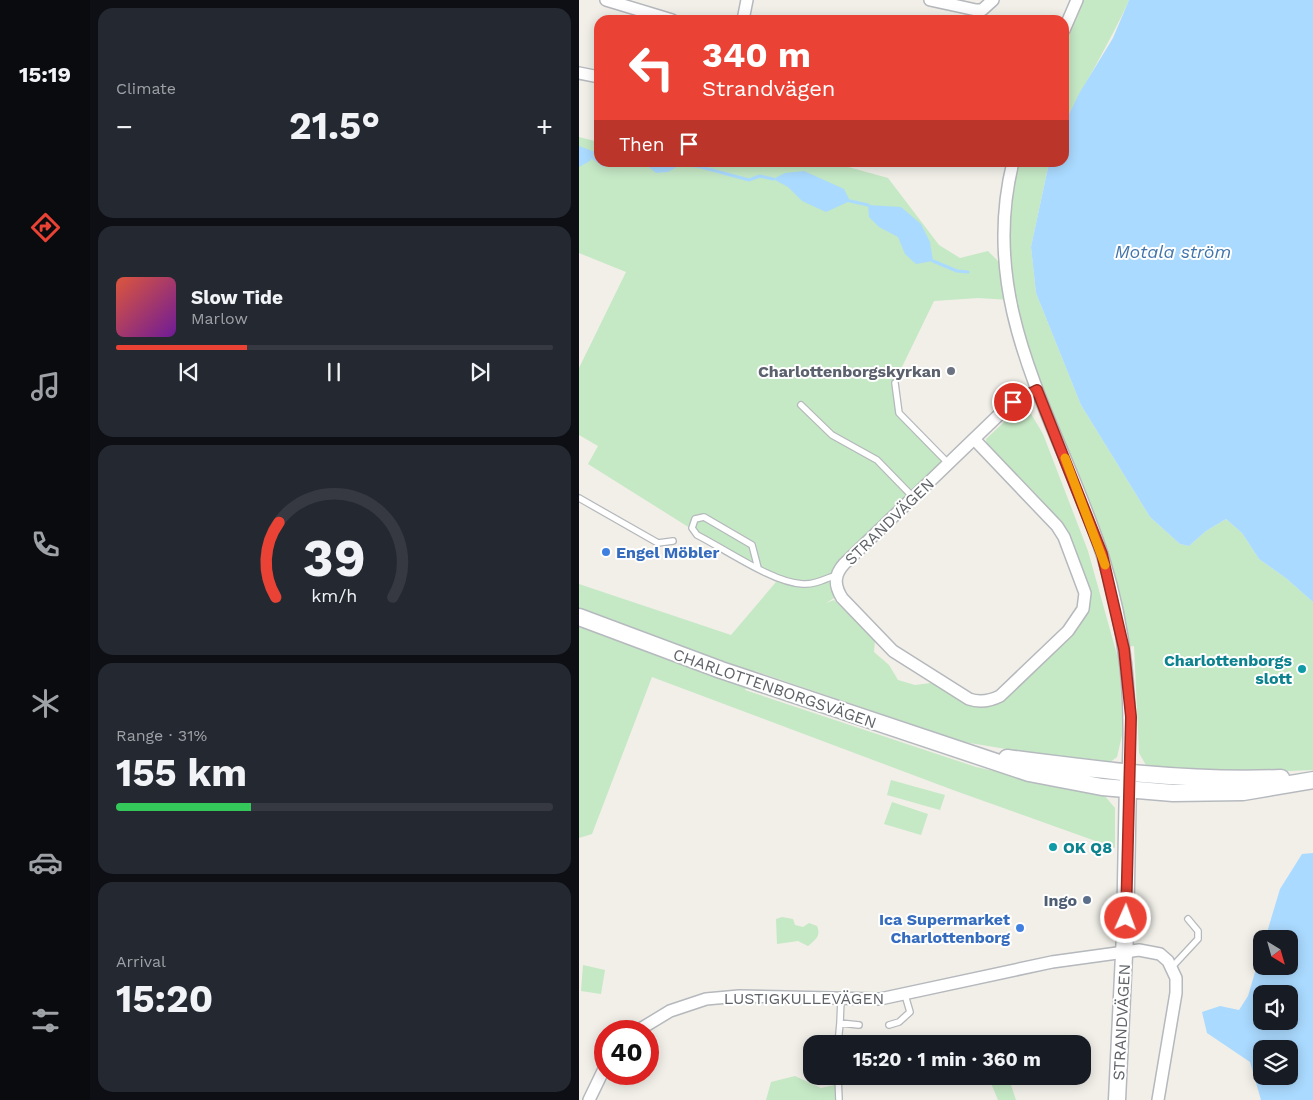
<!DOCTYPE html>
<html lang="en">
<head>
<meta charset="utf-8">
<style>
	body { margin:0; font-family:"Work Sans",sans-serif; background:#242831; color:#f1f3f6; height:100vh; display:flex; flex-direction:column; font-size:19px; white-space:nowrap }
	* { box-sizing:border-box; margin:0 }
	p { font-size:16px; color:#9ea1a6 }
	.icon { flex:none; width:28px; height:28px; fill:none; stroke:currentColor; stroke-width:2; stroke-linecap:round; stroke-linejoin:round }
	.map { position:relative; flex:1; overflow:hidden }
	.drawer { display:flex; flex-direction:column; gap:8px; padding:8px; background:#0d0f14; width:489px }
	.drawer>* { flex:none }
	.banner { position:absolute; left:15px; top:15px; width:475px; height:152px; border-radius:15px; box-shadow:0 2px 12px #0003; background:#ea4335; color:#fff; overflow:hidden }
	.needle { width:32px; rotate:143deg }
	.tools { position:absolute; left:674px; top:930px; display:grid; gap:10px }
	.tools a { display:grid; place-items:center; width:45px; height:45px; border-radius:10px; background:#171b24; box-shadow:0 2px 12px #0003; font-size:25px }
	.speed { position:absolute; left:15px; top:1020px; display:flex; gap:10px; font-size:25px; font-weight:700; text-align:center }
	.speed>* { display:grid; place-content:center; width:65px; height:65px; border-radius:50%; background:#171b24; box-shadow:0 2px 12px #0003; line-height:1 }
	.speed .limit { border:8px solid #d22; background:#fff; color:#111 }
	.pin { position:absolute; display:grid; place-items:center; width:42px; height:42px; color:#fff; margin:-21px; border:2px solid #fff; border-radius:50%; box-shadow:0 1px 5px #0007 }
	.me { position:absolute; width:55px; margin:-28px; rotate:2deg; stroke-linejoin:round; filter:drop-shadow(0 0 4px #0008) }
	.turn { display:flex; align-items:center; gap:18px; height:105px; padding:0 25px; font-size:22px }
	.turn .icon { width:65px; height:65px; stroke-width:2.5 }
	.turn b { display:block; font-size:35px; line-height:42px }
	.then { display:flex; align-items:center; height:48px; padding:0 25px; background:#0003; gap:10px; font-size:19px }
	.big { font-size:38px; font-weight:700; line-height:1.1 }
	.drawer .tile { flex:1; display:flex; flex-direction:column; justify-content:center; gap:8px; min-width:0; padding:0 18px; border-radius:15px; background:#242831 }
	.drawer .dial { align-items:center; gap:0 }
	.dial svg { height:130px; overflow:visible; fill:none; stroke:#363941; stroke-width:7; stroke-linecap:round; text-anchor:middle }
	.dial text { fill:#f1f3f6; stroke:none }
	.song { display:flex; align-items:center; gap:15px }
	.cover { width:60px; height:60px; border-radius:8px; background:linear-gradient(135deg,hsl(10 70% 55%),hsl(280 70% 35%)) }
	.played { height:5px; border-radius:2px; background:linear-gradient(90deg,#ea4335 30%,#363941 30%) }
	.keys { display:flex; justify-content:space-around; direction:ltr }
	.heat { display:flex; justify-content:space-between; align-items:center; font-size:28px; direction:ltr }
	.charge { height:8px; border-radius:4px; background:linear-gradient(90deg,#34c759 31%,#363941 0) }
	.trip { position:absolute; left:224px; top:1035px; width:288px; height:50px; border-radius:15px; background:#171b24; box-shadow:0 2px 12px #0003; font-weight:700; line-height:50px; text-align:center }
	main { display:flex; flex:1; min-height:0 }
	.tab-bar { display:flex; flex-direction:column; width:90px; justify-content:space-around; align-items:center; background:#090b0e; color:#9ea1a6 }
	.tab-bar .icon { width:35px; height:35px }
	.tab-bar .selected { color:#ea4335 }
	.tab-bar b { font-size:22px; color:#f1f3f6 }
	.map>svg:first-child { display:block }
</style>
</head>
<body>
<main>
<nav class="tab-bar">
<b>15:19</b>
<svg class="icon selected" aria-label="directions" viewBox="0 0 24 24"><path d="M12 3l9 9-9 9-9-9zM9 14v-3h6M13 9l2 2-2 2"/></svg>
<svg class="icon" aria-label="music" viewBox="0 0 24 24"><path d="M9 18V5l10-2v13"/><circle cx="6" cy="18" r="3"/><circle cx="16" cy="16" r="3"/></svg>
<svg class="icon" aria-label="phone" viewBox="0 0 24 24"><path d="M5 4h4l2 5-3 2q2 4 5 5l2-3 5 2v4C11 20 4 13 5 4z"/></svg>
<svg class="icon" aria-label="climate" viewBox="0 0 24 24"><path d="M12 3v18M4 7l16 10M4 17L20 7"/></svg>
<svg class="icon" aria-label="car" viewBox="0 0 24 24"><path d="M5 17H2v-5l4-1 3-4h7l3 4 3 1v5h-3M9 17h6M6 11h13"/><circle cx="7" cy="17" r="2"/><circle cx="17" cy="17" r="2"/></svg>
<svg class="icon" aria-label="filters" viewBox="0 0 24 24"><path d="M4 7h16M4 17h16"/><circle cx="9" cy="7" r="2"/><circle cx="15" cy="17" r="2"/></svg>
</nav>
<section class="drawer">
<div class="tile"><p>Climate</p>
<div class="heat"><a>−</a><b class="big">21.5°</b><a>+</a></div>
</div>
<div class="tile">
<div class="song"><i class="cover"></i><div><b>Slow Tide</b><p>Marlow</p></div></div>
<div class="played"></div>
<div class="keys"><svg class="icon" aria-label="previous" viewBox="0 0 24 24"><path d="M18 5L8 12l10 7zM5 5v14"/></svg><svg class="icon" aria-label="pause" viewBox="0 0 24 24"><path d="M8 5v14M16 5v14"/></svg><svg class="icon" aria-label="next" viewBox="0 0 24 24"><path d="M6 5l10 7-10 7zM19 5v14"/></svg></div>
</div>
<div class="tile dial"><svg viewBox="0 0 100 80">
<path d="M14 69A42 42 0 1 1 86 69"/>
<path d="M14 69A42 42 0 0 1 16 23" stroke="#ea4335"/>
<text x="50" y="56" font-size="32" font-weight="700">39</text>
<text x="50" y="72" font-size="11">km/h</text>
</svg></div>
<div class="tile"><p>Range · 31%</p><b class="big">155 km</b><div class="charge"></div></div>
<div class="tile"><p>Arrival</p><b class="big">15:20</b></div>
</section>
<div class="map">
<svg width="735" height="1100" viewBox="0 0 735 1100">
	<rect width="100%" height="100%" fill="#f1efe8"/>
	<!-- green -->
	<path fill="#c5e8c5" d="M501,0H550C531,43 506,82 485,124V38Z
		M0,137L20,142V162L255,163L309,178L360,245L381,258L409,251L427,269L435,163H470L452,247L457,293L502,405L571,517L601,544L610,546L627,531L647,519L663,533L680,559L708,579L734,602V770L659,773L583,772L567,765L560,753L555,646L546,647L497,487L431,300L399,298L355,301L322,369L314,378L324,420L369,468L257,575L260,595L247,603L255,600L296,640L295,652L310,665L319,680L336,685L352,683L372,692L423,699C441,686 507,628 509,609C509,603 507,596 507,590C500,528 451,487 408,447L407,439L438,410L451,412L464,434L509,551L540,662L544,731L538,757L530,763L500,761L385,742L176,671L166,690L397,767L525,795L536,808V848L374,790L73,677L13,834L0,838V584L152,635L197,582L9,464L19,446L0,435V368L47,272L0,253Z
		M312,780L366,795L361,810L308,795Z
		M313,802L349,814L342,835L305,824Z
		M203,917L214,919L216,925L224,927L230,923L238,926C242,936 237,939 229,946L219,941L198,944L197,919Z
		M4,965L26,970L22,994L2,991Z
		M216,1076L242,1088L256,1085L261,1100H187L192,1082Z
		M409,1076H429L437,1100H419Z"/>
	<!-- water -->
	<path fill="#aadaff" fill-rule="evenodd" d="M550,0H734V602L708,579L680,559L663,533L647,519L627,531L610,546L601,544L571,517L502,405L457,293L452,247L470,163L485,162V124L501,92L534,38Z
		M0,146L16,152L11,161L0,167Z
		M100,162L101,165L89,172L77,173L66,164Z
		M225,171L265,189L271,201L247,212L223,201L209,187L194,179L206,173Z
		M289,205L322,207L342,224L351,242L354,261L337,264L326,254L319,237L300,227L290,217Z
		M734,853V1100H682L671,1062L628,1033L623,1012L641,1006L660,1010L669,996L682,952V966H710V939H686L701,889L723,854ZM682,994H710V1021H682ZM682,1049H710V1076H682Z"/>
	<g fill="none" stroke-linecap="round" stroke-linejoin="round">
		<!-- stream -->
		<path stroke="#aadaff" stroke-width="3" d="M13,157L20,162
			M20,162L24,165L48,162
			M57,162L66,164
			M101,165L118,166L170,180L181,176L194,179
			M271,201L289,205
			M354,261L378,271L389,272"/>
		<!-- lane casing -->
		<g stroke="#b5b8bc" stroke-width="8">
			<path id="lane" d="M316,383L320,413L369,463
				M222,405L253,435L298,460L334,497
				M0,498L79,543L94,541
				M179,568L173,545L125,517L116,519L113,528L118,535C146,549 194,583 224,584C235,585 246,579 257,575
				M593,967L619,939V931L609,919
				M262,999L261,1023L280,1025
				M310,1025L320,1022L331,1012L326,995
				M259,1044L261,1023
				M259,1076L260,1100"/>
		</g>
		<!-- street casing -->
		<g stroke="#b5b8bc" stroke-width="14">
			<path id="street" d="M27,0L93,20
				M351,0L397,10H403L414,0
				M164,20L168,0
				M485,30L498,0
				M0,73L20,77
				M434,162C397,310 481,423 524,557C547,630 553,697 549,773
				M395,439L478,526L485,537L506,593L504,609L489,631L421,696C411,701 401,703 390,699L314,651L263,598C255,585 255,575 265,564L427,408L458,390
				M58,1031L91,1011L127,999L160,996L301,999L473,962L560,950L581,954L589,961L597,978V993L579,1100
				M10,1100L26,1067"/>
		</g>
		<!-- secondary casing -->
		<g stroke="#b6babf" stroke-width="19">
			<path id="secondary" d="M0,617L142,670L450,773L523,787L594,793L664,792L735,780
				M428,758C519,770 610,782 702,778
				M538,1100L546,934L549,780"/>
		</g>
		<!-- lane -->
		<use href="#lane" stroke="#fff" stroke-width="5.5"/>
		<!-- street -->
		<use href="#street" stroke="#fff" stroke-width="11"/>
		<!-- secondary -->
		<use href="#secondary" stroke="#fff" stroke-width="16"/>
	</g>
	<g fill="none" stroke-linecap="round" stroke-linejoin="round">
		<!-- route casing -->
		<g stroke="#982c22" stroke-width="12">
			<path id="route" d="M434,402L458,390L523,554L545,649L552,717L547,918"/>
		</g>
		<!-- route -->
		<use href="#route" stroke="#ea4335" stroke-width="9"/>
		<!-- slow -->
		<path stroke="#f59e0b" stroke-width="9" d="M486,458L526,565"/>
	</g>
	<!-- markers -->
	<circle fill="#6b7280" stroke="#fff" stroke-width="2" cx="372" cy="371" r="5"/>
	<g fill="#3f7fe0" stroke="#fff" stroke-width="2">
		<circle cx="27" cy="552" r="5"/>
		<circle cx="441" cy="928" r="5"/>
	</g>
	<g fill="#0f9aa8" stroke="#fff" stroke-width="2">
		<circle cx="723" cy="669" r="5"/>
		<circle cx="474" cy="847" r="5"/>
	</g>
	<circle fill="#5c6f8a" stroke="#fff" stroke-width="2" cx="508" cy="900" r="5"/>
	<g text-anchor="middle" stroke-width="4" stroke-linejoin="round" paint-order="stroke">
		<!-- worship labels -->
		<g font-size="16" font-weight="bold" fill="#5b616d" stroke="#fff" text-anchor="end">
			<text x="362" y="377">Charlottenborgskyrkan</text>
		</g>
		<!-- street labels -->
		<g font-size="16" fill="#5f6368" stroke="#fff">
			<text transform="translate(310 521) rotate(-44)" y="6">STRANDVÄGEN</text>
			<text transform="translate(196 688) rotate(19)" y="6">CHARLOTTENBORGSVÄGEN</text>
			<text x="225" y="1004">LUSTIGKULLEVÄGEN</text>
			<text transform="translate(542 1022) rotate(-87)" y="6">STRANDVÄGEN</text>
		</g>
		<!-- shop labels -->
		<g font-size="16" font-weight="bold" fill="#366cbe" stroke="#fff" text-anchor="start">
			<text x="37" y="558">Engel Möbler</text>
			<text x="431" y="925" text-anchor="end">Ica Supermarket<tspan x="431" dy="18">Charlottenborg</tspan></text>
		</g>
		<!-- culture labels -->
		<g font-size="16" font-weight="bold" fill="#0d838f" stroke="#fff" text-anchor="end">
			<text x="713" y="666">Charlottenborgs<tspan x="713" dy="18">slott</tspan></text>
			<text x="484" y="853" text-anchor="start">OK Q8</text>
		</g>
		<!-- service labels -->
		<g font-size="16" font-weight="bold" fill="#4e5e75" stroke="#fff" text-anchor="end">
			<text x="498" y="906">Ingo</text>
		</g>
		<!-- water labels -->
		<g font-size="18" font-style="italic" fill="#4174aa" stroke="#fff">
			<text x="594" y="258">Motala ström</text>
		</g>
	</g>
</svg>
<div class="tools">
<a><svg class="needle" viewBox="-14 -14 28 28"><path d="M0-13l5 13h-10z" fill="#e53935"/><path d="M0 13l5-13h-10z" fill="#9ea1a6"/></svg></a>
<a><svg class="icon" aria-label="sound" viewBox="0 0 24 24"><path d="M4 9h4l5-4v14l-5-4H4zM17 9q2 3 0 6"/></svg></a>
<a><svg class="icon" aria-label="layers" viewBox="0 0 24 24"><path d="M12 4l9 5-9 5-9-5zM3 14l9 5 9-5"/></svg></a>
</div>
<div class="speed"><div class="limit">40</div></div>
<div class="pin" style="left:434px;top:402px;background:#d93025"><svg class="icon" aria-label="arrive" viewBox="0 0 24 24"><path d="M6 21V4h12l-3 4 3 4H6"/></svg></div>
<svg class="me" style="left:547px;top:918px" viewBox="-20 -20 40 40"><circle r="17" fill="#ea4335" stroke="#fff" stroke-width="3"/><path d="M0-11L8 9 0 5-8 9z" fill="#fff"/></svg>
<div class="trip">15:20 · 1 min · 360 m</div>
<div class="banner">
<div class="turn"><svg class="icon" aria-label="left" viewBox="0 0 24 24"><path d="M17 20v-9H6M10 6l-5 5 5 5"/></svg><div><b>340 m</b>Strandvägen</div></div>
<div class="then">Then<svg class="icon" aria-label="arrive" viewBox="0 0 24 24"><path d="M6 21V4h12l-3 4 3 4H6"/></svg></div>
</div>
</div>
</main>
</body>
</html>
